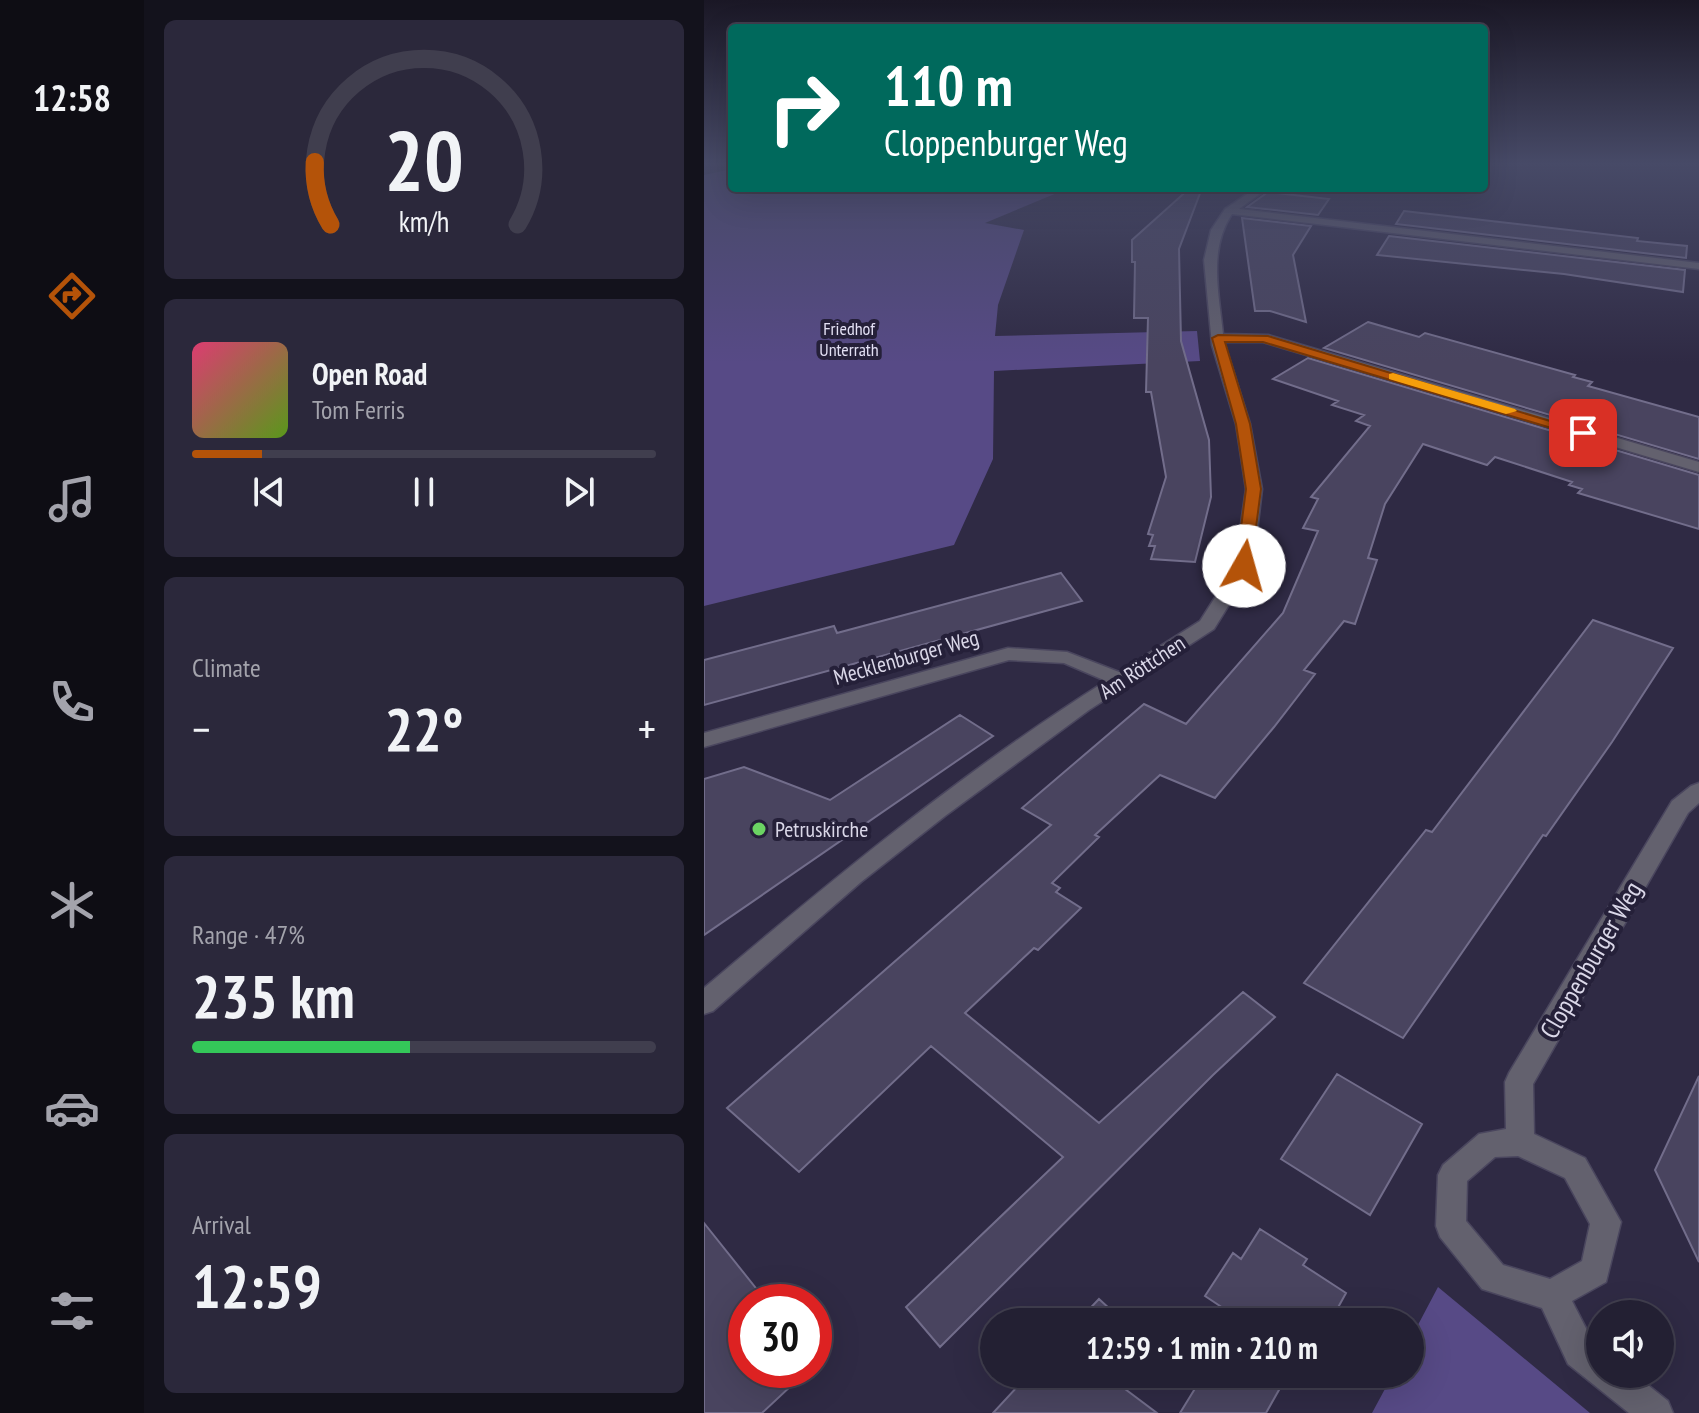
<!DOCTYPE html>
<html lang="en">
<head>
<meta charset="utf-8">
<style>
	body { margin:0; font-family:"PT Sans Narrow",sans-serif; background:#2b283b; color:#f1f3f6; height:100vh; display:flex; flex-direction:column; font-size:30px; white-space:nowrap }
	* { box-sizing:border-box; margin:0 }
	p { font-size:26px; color:#a3a3ac }
	.icon { flex:none; width:44px; height:44px; fill:none; stroke:currentColor; stroke-width:2; stroke-linecap:round; stroke-linejoin:round }
	.map { position:relative; flex:1; overflow:hidden }
	.drawer { display:flex; flex-direction:column; gap:20px; padding:20px; background:#13121c; width:560px }
	.drawer>* { flex:none }
	.banner { position:absolute; left:24px; top:24px; width:760px; height:168px; border-radius:8px; box-shadow:0 8px 32px #0002,0 0 0 2px #403e4e; background:#00695c; color:#fff; overflow:hidden }
	.tools { position:absolute; left:882px; top:1300px; display:grid; gap:16px }
	.tools a { display:grid; place-items:center; width:88px; height:88px; border-radius:50%; background:#232033; box-shadow:0 8px 32px #0002,0 0 0 2px #403e4e; font-size:40px }
	.speed { position:absolute; left:24px; top:1284px; display:flex; gap:16px; font-size:40px; font-weight:700; text-align:center }
	.speed>* { display:grid; place-content:center; width:104px; height:104px; border-radius:50%; background:#232033; box-shadow:0 8px 32px #0002,0 0 0 2px #403e4e; line-height:1 }
	.speed .limit { border:12px solid #d22; background:#fff; color:#111 }
	.pin { position:absolute; display:grid; place-items:center; width:68px; height:68px; color:#fff; margin:-34px; border-radius:16px; box-shadow:0 4px 12px #0006 }
	.me { position:absolute; width:88px; margin:-44px; rotate:7deg; stroke-linejoin:round; filter:drop-shadow(0 0 6px #0008) }
	.turn { display:flex; align-items:center; gap:28px; height:168px; padding:0 24px; font-size:36px }
	.turn .icon { width:104px; height:104px; stroke-width:2.5 }
	.turn b { display:block; font-size:56px; line-height:68px }
	.big { font-size:60px; font-weight:700; line-height:1.1 }
	.drawer .widget { flex:1; display:flex; flex-direction:column; justify-content:center; gap:12px; min-width:0; padding:0 28px; border-radius:12px; background:#2b283b }
	.drawer .dial { align-items:center; gap:0 }
	.dial svg { height:208px; overflow:visible; fill:none; stroke:#403e4e; stroke-width:7; stroke-linecap:round; text-anchor:middle }
	.dial text { fill:#f1f3f6; stroke:none }
	.song { display:flex; align-items:center; gap:24px }
	.cover { width:96px; height:96px; border-radius:12px; background:linear-gradient(135deg,hsl(340 70% 55%),hsl(90 70% 35%)) }
	.played { height:8px; border-radius:4px; background:linear-gradient(90deg,#b45309 15%,#403e4e 15%) }
	.keys { display:flex; justify-content:space-around; direction:ltr }
	.heat { display:flex; justify-content:space-between; align-items:center; font-size:44px; direction:ltr }
	.charge { height:12px; border-radius:6px; background:linear-gradient(90deg,#34c759 47%,#403e4e 0) }
	.trip { position:absolute; left:276px; top:1308px; width:444px; height:80px; border-radius:40px; background:#232033; box-shadow:0 8px 32px #0002,0 0 0 2px #403e4e; font-weight:700; line-height:80px; text-align:center }
	main { display:flex; flex:1; min-height:0 }
	.dock { display:flex; flex-direction:column; width:144px; justify-content:space-around; align-items:center; background:#0e0d14; color:#a3a3ac }
	.dock .icon { width:56px; height:56px }
	.dock .current { color:#b45309 }
	.dock b { font-size:36px; color:#f1f3f6 }
	.map>svg:first-child { display:block }
</style>
</head>
<body>
<main>
<nav class="dock">
<b>12:58</b>
<svg class="icon current" aria-label="directions" viewBox="0 0 24 24"><path d="M12 3l9 9-9 9-9-9zM9 14v-3h6M13 9l2 2-2 2"/></svg>
<svg class="icon" aria-label="music" viewBox="0 0 24 24"><path d="M9 18V5l10-2v13"/><circle cx="6" cy="18" r="3"/><circle cx="16" cy="16" r="3"/></svg>
<svg class="icon" aria-label="phone" viewBox="0 0 24 24"><path d="M5 4h4l2 5-3 2q2 4 5 5l2-3 5 2v4C11 20 4 13 5 4z"/></svg>
<svg class="icon" aria-label="climate" viewBox="0 0 24 24"><path d="M12 3v18M4 7l16 10M4 17L20 7"/></svg>
<svg class="icon" aria-label="car" viewBox="0 0 24 24"><path d="M5 17H2v-5l4-1 3-4h7l3 4 3 1v5h-3M9 17h6M6 11h13"/><circle cx="7" cy="17" r="2"/><circle cx="17" cy="17" r="2"/></svg>
<svg class="icon" aria-label="filters" viewBox="0 0 24 24"><path d="M4 7h16M4 17h16"/><circle cx="9" cy="7" r="2"/><circle cx="15" cy="17" r="2"/></svg>
</nav>
<section class="drawer">
<div class="widget dial"><svg viewBox="0 0 100 80">
<path d="M14 69A42 42 0 1 1 86 69"/>
<path d="M14 69A42 42 0 0 1 8 45" stroke="#b45309"/>
<text x="50" y="56" font-size="32" font-weight="700">20</text>
<text x="50" y="72" font-size="11">km/h</text>
</svg></div>
<div class="widget">
<div class="song"><i class="cover"></i><div><b>Open Road</b><p>Tom Ferris</p></div></div>
<div class="played"></div>
<div class="keys"><svg class="icon" aria-label="previous" viewBox="0 0 24 24"><path d="M18 5L8 12l10 7zM5 5v14"/></svg><svg class="icon" aria-label="pause" viewBox="0 0 24 24"><path d="M8 5v14M16 5v14"/></svg><svg class="icon" aria-label="next" viewBox="0 0 24 24"><path d="M6 5l10 7-10 7zM19 5v14"/></svg></div>
</div>
<div class="widget"><p>Climate</p>
<div class="heat"><a>−</a><b class="big">22°</b><a>+</a></div>
</div>
<div class="widget"><p>Range · 47%</p><b class="big">235 km</b><div class="charge"></div></div>
<div class="widget"><p>Arrival</p><b class="big">12:59</b></div>
</section>
<div class="map">
<svg width="995" height="1413" viewBox="0 0 995 1413">
	<rect width="100%" height="100%" fill="#2f2a44"/>
	<!-- green -->
	<path fill="#574a86" d="M28,169V188H365L281,223L320,230L294,305L291,336L493,331L496,361L290,371L289,459L250,545L0,606V175Z
		M734,1287L886,1413H668L689,1374H706V1340Z"/>
	<!-- building -->
	<path fill="#49445f" stroke="#726d8b" stroke-width="2" d="M486,188H498L475,249L477,341L505,440L507,497L491,562L447,559L451,546H445L449,535L444,534L462,477L447,392H442L444,318H430L431,262H428V240Z
		M564,192L625,199L614,215L543,207Z
		M700,211L934,238L933,241L983,246L982,258L692,224Z
		M538,218L607,226L589,255L602,322L566,311H551Z
		M685,236L981,270L979,292L860,274L673,255Z
		M664,322L715,337L721,333L871,375L869,377L888,382L884,386L995,417V459L620,348Z
		M604,358L995,475V529L874,493L878,489L865,485L868,482L791,457L783,465L719,444L681,504L664,558L673,560L651,624L640,621L600,670L611,674L570,727L511,798L456,775L391,835L395,837L348,883L356,888L352,892L377,908L334,950L330,948L261,1013L395,1123L539,992L571,1017L509,1075L236,1347L202,1307L359,1157L227,1046L95,1172L23,1108L347,825L318,808L440,704L482,724L579,613L614,531L599,528L614,499L607,497L666,426L652,421L660,415L628,405L634,401L569,379Z
		M357,573L378,601L0,705V660L130,626L133,633Z
		M889,620L969,648L908,742L842,836L839,835L699,1038L600,983L722,830L728,832Z
		M256,715L289,736L0,935V779L40,767L126,800Z
		M633,1074L718,1124L666,1215L577,1159Z
		M995,1076V1262L951,1170Z
		M0,1223L63,1302H42V1370H104L58,1413H0Z
		M556,1229L603,1259L599,1265L642,1293L626,1322H531L534,1318L501,1296L529,1253L537,1259Z
		M395,1299L420,1322H373Z
		M325,1374H401L453,1413H289Z
		M500,1374H584L562,1413H476Z"/>
	<g fill="none" stroke-linecap="round" stroke-linejoin="round">
		<!-- street casing -->
		<g stroke="#4a465e" stroke-width="3">
			<path id="street" d="M552,188H564L535,209L995,263V269L528,214C504,250 515,293 519,334L564,335L995,462V472L559,342H520L546,424L558,489L549,566L510,629L385,710L241,816L157,882L9,1011L0,1014V988C129,879 259,771 402,681L360,663L305,660L0,747V733L304,648L363,652L415,672L496,621L531,566L542,489L532,424L508,345L500,260L507,230L521,209Z
				M995,783V803L984,813L829,1084L830,1134L881,1158L917,1222L902,1282L868,1301L888,1340L896,1347V1374H930L964,1401L969,1413H925L864,1364L838,1308L778,1289L736,1237L732,1226L734,1175L739,1165L775,1134L802,1129L801,1082L805,1073L968,801L987,786ZM814,1156L861,1178L886,1224L878,1261L846,1279L799,1265L762,1221L763,1181L791,1157Z"/>
		</g>
		<!-- street -->
		<use href="#street" fill="#63616e" fill-rule="evenodd"/>
	</g>
	<!-- sky -->
	<linearGradient id="sky" x2="0" y2="1"><stop stop-color="#1a1725"/><stop offset="0.45" stop-color="#474a67"/><stop offset="1" stop-color="#474a67" stop-opacity="0"/></linearGradient>
	<rect width="995" height="363" fill="url(#sky)"/>
	<!-- route -->
	<path fill="#b45309" stroke="#753606" stroke-width="2" d="M514,335L564,336L886,433L874,436L559,342H521L546,424L557,489L547,566L545,570H534L532,566L542,489L532,424L508,338Z"/>
	<!-- slow -->
	<path fill="#f59e0b" d="M689,373L811,409L813,411L802,414L685,379V374Z"/>
	<!-- markers -->
	<circle fill="#6bd363" stroke="#252039" stroke-width="3" cx="55" cy="829" r="8"/>
	<g text-anchor="middle" stroke-width="8" stroke-linejoin="round" paint-order="stroke">
		<!-- far-park labels -->
		<g font-size="18" fill="#e3e0f4" stroke="#252039">
			<text x="145" y="335">Friedhof<tspan x="145" dy="21">Unterrath</tspan></text>
		</g>
		<!-- street labels -->
		<g font-size="22" fill="#dad7e8" stroke="#252039">
			<text transform="translate(202 657) rotate(-16)" y="8">Mecklenburger Weg</text>
			<text transform="translate(438 667) rotate(-33)" y="8">Am Röttchen</text>
		</g>
		<!-- poi labels -->
		<g font-size="22" fill="#dad7e8" stroke="#252039" text-anchor="start">
			<text x="71" y="837">Petruskirche</text>
		</g>
		<!-- near-street labels -->
		<g font-size="26" fill="#dad7e8" stroke="#252039">
			<text transform="translate(887 960) rotate(-60)" y="9">Cloppenburger Weg</text>
		</g>
	</g>
</svg>
<div class="tools">
<a><svg class="icon" aria-label="sound" viewBox="0 0 24 24"><path d="M4 9h4l5-4v14l-5-4H4zM17 9q2 3 0 6"/></svg></a>
</div>
<div class="speed"><div class="limit">30</div></div>
<div class="pin" style="left:879px;top:433px;background:#d93025"><svg class="icon" aria-label="arrive" viewBox="0 0 24 24"><path d="M6 21V4h12l-3 4 3 4H6"/></svg></div>
<svg class="me" style="left:540px;top:566px" viewBox="-20 -20 40 40"><circle r="19" fill="#fff"/><path d="M0-13L10 11 0 6-10 11z" fill="#b45309"/></svg>
<div class="trip">12:59 · 1 min · 210 m</div>
<div class="banner">
<div class="turn"><svg class="icon" aria-label="right" viewBox="0 0 24 24"><path d="M7 20v-9h11M14 6l5 5-5 5"/></svg><div><b>110 m</b>Cloppenburger Weg</div></div>
</div>
</div>
</main>
</body>
</html>
